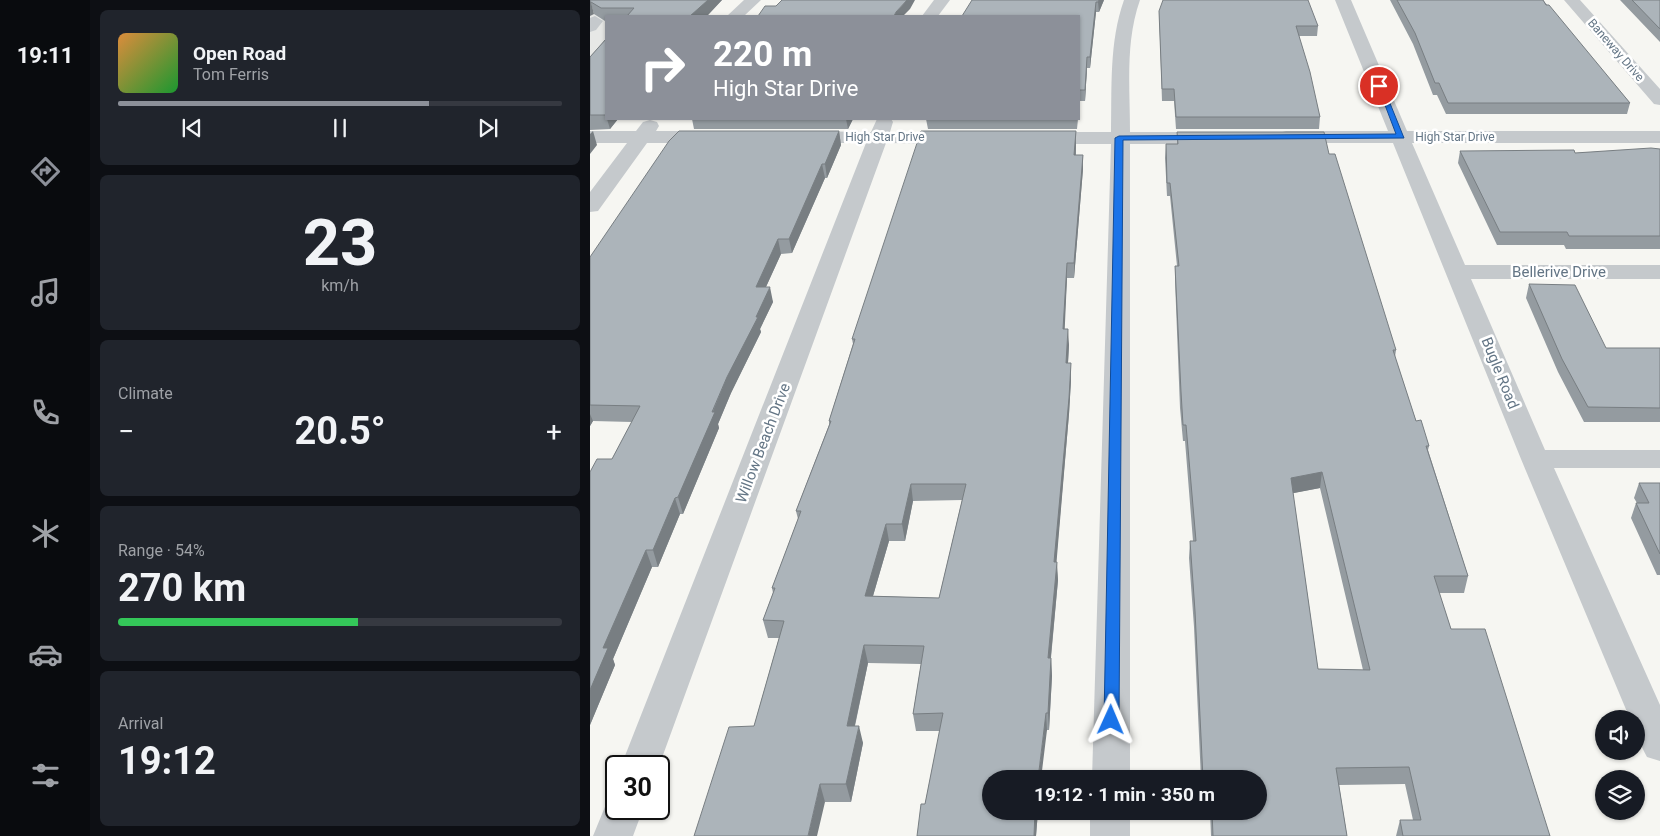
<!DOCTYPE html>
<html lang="en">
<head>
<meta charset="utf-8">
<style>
	body { margin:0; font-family:Roboto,sans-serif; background:#20242c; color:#f1f3f6; height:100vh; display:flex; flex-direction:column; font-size:19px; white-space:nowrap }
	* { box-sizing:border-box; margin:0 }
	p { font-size:16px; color:#9ea1a6 }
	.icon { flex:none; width:28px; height:28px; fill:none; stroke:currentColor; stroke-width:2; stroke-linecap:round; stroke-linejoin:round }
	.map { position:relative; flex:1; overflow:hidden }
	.sheet { display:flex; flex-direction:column; gap:10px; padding:10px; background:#0d0f14; width:500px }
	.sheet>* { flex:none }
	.hud { position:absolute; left:15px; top:15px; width:475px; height:105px; border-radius:0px; box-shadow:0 1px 4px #0004; background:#8c9099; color:#fff; overflow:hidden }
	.buttons { position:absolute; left:1005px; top:710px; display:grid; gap:10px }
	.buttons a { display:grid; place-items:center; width:50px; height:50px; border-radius:50%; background:#171b24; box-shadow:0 1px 4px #0004; font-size:25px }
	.speed { position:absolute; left:15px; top:755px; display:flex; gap:10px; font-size:25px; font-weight:700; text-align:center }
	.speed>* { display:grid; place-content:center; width:65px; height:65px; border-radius:50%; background:#171b24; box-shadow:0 1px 4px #0004; line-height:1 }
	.speed .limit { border:2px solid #111; border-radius:8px; background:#fff; color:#111 }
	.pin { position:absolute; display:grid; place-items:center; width:42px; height:42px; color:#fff; margin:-21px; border:2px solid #fff; border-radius:50%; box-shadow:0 1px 5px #0007 }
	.me { position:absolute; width:55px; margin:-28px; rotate:1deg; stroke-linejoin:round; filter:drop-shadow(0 0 4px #0008) }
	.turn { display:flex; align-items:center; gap:18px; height:105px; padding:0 25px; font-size:22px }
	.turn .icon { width:65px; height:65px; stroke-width:2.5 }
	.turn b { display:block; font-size:35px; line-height:42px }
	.big { font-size:38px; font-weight:700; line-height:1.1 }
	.sheet .tile { flex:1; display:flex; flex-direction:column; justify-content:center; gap:8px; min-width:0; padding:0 18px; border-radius:8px; background:#20242c }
	.sheet .dial { align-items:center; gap:0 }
	.dial b { font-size:65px; line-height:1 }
	.song { display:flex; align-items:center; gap:15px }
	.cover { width:60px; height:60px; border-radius:8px; background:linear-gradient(135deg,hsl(30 70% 55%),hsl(130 70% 35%)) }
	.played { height:5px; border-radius:2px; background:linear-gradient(90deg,#8c9099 70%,#363941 70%) }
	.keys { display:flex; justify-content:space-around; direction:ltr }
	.heat { display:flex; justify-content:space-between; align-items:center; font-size:28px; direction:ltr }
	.charge { height:8px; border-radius:4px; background:linear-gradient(90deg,#34c759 54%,#363941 0) }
	.trip { position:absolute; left:392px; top:770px; width:285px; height:50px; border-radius:25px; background:#171b24; box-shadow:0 1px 4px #0004; font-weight:700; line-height:50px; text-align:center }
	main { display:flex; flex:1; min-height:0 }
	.tabs { display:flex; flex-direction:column; width:90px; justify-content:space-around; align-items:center; background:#090b0e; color:#9ea1a6 }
	.tabs .icon { width:35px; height:35px }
	.tabs .active { color:#8c9099 }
	.tabs b { font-size:22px; color:#f1f3f6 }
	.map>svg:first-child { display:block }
</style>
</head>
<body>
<main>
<nav class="tabs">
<b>19:11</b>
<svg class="icon active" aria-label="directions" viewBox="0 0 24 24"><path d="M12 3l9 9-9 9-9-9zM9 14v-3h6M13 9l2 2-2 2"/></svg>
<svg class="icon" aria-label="music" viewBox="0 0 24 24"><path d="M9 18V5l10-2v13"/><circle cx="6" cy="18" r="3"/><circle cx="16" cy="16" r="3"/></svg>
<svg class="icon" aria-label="phone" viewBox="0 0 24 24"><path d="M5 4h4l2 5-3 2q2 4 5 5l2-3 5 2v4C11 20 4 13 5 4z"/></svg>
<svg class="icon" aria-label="climate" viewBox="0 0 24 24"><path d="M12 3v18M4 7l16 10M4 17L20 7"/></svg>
<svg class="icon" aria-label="car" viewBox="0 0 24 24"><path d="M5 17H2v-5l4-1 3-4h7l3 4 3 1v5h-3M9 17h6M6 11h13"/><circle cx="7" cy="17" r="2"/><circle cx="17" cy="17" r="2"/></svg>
<svg class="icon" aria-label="filters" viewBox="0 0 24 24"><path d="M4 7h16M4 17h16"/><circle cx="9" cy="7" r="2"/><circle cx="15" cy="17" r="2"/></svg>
</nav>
<section class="sheet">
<div class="tile">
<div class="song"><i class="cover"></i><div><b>Open Road</b><p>Tom Ferris</p></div></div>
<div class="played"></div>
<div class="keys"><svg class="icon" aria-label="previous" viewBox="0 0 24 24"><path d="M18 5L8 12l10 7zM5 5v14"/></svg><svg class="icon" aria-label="pause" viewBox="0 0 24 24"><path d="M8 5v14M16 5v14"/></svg><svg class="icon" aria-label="next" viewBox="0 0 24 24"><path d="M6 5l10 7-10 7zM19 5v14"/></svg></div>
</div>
<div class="tile dial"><b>23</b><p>km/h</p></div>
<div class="tile"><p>Climate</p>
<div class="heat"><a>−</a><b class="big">20.5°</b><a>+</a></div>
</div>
<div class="tile"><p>Range · 54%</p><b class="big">270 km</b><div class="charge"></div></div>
<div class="tile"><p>Arrival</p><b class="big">19:12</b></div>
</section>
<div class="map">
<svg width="1070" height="836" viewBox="0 0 1070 836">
	<rect width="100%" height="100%" fill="#f6f6f2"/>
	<!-- built -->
	<path fill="#e7e8e6" d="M0,0L16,16V47L0,64Z"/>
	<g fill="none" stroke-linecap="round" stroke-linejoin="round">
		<!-- minor -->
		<path fill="#c5c9cc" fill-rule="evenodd" d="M154,0H171L154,16H137Z
			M344,0H360L348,16H332Z
			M534,0H550C535,42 540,88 540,132H623L630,134L633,138L630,142L623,144H540V779H502L521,144H449L442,142L439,138L442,134L449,132H521C522,88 519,42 534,0Z
			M745,0H761L817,131H1070V143H822L875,265H1070V279H881L955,450H1070V468H964L1070,705V761L1057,757C1050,744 1046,734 1046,719H1040L931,459L803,143H696L689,141L686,137L689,133L696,131H798Z
			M974,0H990L1070,89V105L1064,104Z
			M5,16L13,21L6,30L0,32V18Z
			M287,119H301L303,122L300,132H366L373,134L376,138L373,142L366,144L296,143L69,766H31L276,143H214L207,141L204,137L207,133L214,131L281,132Z
			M60,120L67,122L69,126L66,131H121L128,133L131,137L128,141L121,143H57L8,211L0,212V192L37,143H0V131H46L53,122Z
			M26,794V809H53L43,836H3L19,797Z
			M500,811H540V836H500Z"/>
	</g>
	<!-- wall -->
	<path fill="#949ba0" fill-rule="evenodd" d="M0,0H132L117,16H16V21H15L4,14Z
		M514,0L509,12H506L500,68H497L495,101H489L372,16Z
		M800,0H953L1040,103L1037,114H856L847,95H843L823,44Z
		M1030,0H1070V42Z
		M569,11L728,26L727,36H709L730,117L729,129H586L584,101H572Z
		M16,39V119H28L20,129L0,130V57Z
		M102,119H263L258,129H104Z
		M336,119H488L487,129H338Z
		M249,131L251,145L237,178H235L202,253L191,254L176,287L183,302L170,329L171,332L141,393L128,424L129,428L93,514H90L68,567H62L23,659L25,665L0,725L22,459L42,422L3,421L0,426V257Z
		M486,131V155H493V169L484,278H477L474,329L479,345L478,363L481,380L479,414L466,562L468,580L461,658L462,676L459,730H457L401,811H448L446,836L335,804L350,731H326L323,714L331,664L278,663L265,726L273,743L261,802H235L164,726L189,638H178L173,620L183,593L182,588L208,519L206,511L239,425V421L263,344L262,339ZM372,500L349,598L283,596L299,541H315L323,501Z
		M587,132L739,154L806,350L805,357L826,421L839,446L838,450L878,576L874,593H849L861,629L960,836H806L810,820H823L815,784L749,785L757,836H621L620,811H669V779H611L604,627L599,558L600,541H603L595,441H593L590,408L585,281V266H587L580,196H577L575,158L576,144H587ZM730,488L773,670L728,669L703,493Z
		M1070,149V249H976L974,245H907L868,163L870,151L985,153Z
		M939,284L1016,348H1070V422H994L968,372L936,298Z
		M1049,483H1070V575H1067L1041,518L1046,503H1047L1044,498Z"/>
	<!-- shaded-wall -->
	<path fill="#787e82" d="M118,0H132L117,16H100Z
		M317,0H325L320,9L313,16H304L306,12Z
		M509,0H514L509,12L508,2Z
		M0,2H1L4,14L0,16Z
		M506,2V12L500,68V57Z
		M497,57V68L495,101V90Z
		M17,119H28L20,129Z
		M256,119H263L258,129Z
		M3,131L7,145L0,154V134Z
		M249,131L251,145L237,178L235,164Z
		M486,131V145L485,168L484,155Z
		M493,155V169L484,278V263Z
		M232,164L235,178L202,253L199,239Z
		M188,239L191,254L169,302L166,287Z
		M477,263V278L474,345L473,329Z
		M180,287L183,302L170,329L171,332L141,393L128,424L129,428L93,514L88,497L137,377Z
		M478,329L479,345L477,380L476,363Z
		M481,363V380L479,414L465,580L464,562Z
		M0,414L3,421L0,426Z
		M732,472L730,488L699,494L701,478Z
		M321,484L323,501L315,541L312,524Z
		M85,498L90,514L68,567L63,550Z
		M296,524L299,541L278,613L275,596Z
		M56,550L62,567L23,659L25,665L0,725V690L13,648Z
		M467,562L468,580L459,676L458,658Z
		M274,645L278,663L261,743L257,726Z
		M461,658L462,676L459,730L458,713Z
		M456,713L457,730L451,779H448Z
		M269,726L273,743L261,802L256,784Z
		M230,784L235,802L227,836H218Z
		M445,811H448L446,836H444Z"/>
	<!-- building -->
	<path fill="#acb4ba" stroke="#787e82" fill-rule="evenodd" d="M0,0H118L100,16H37L44,8H11L1,2H0Z
		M192,0H317L306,12L304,16H168L175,6H186Z
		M382,0H509L508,2H506L500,57H497L495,90H489V92V16H372Z
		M573,0H718L728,26H706L720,72L730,117H586L584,89H572L569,11Z
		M807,0H953L956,5H959L1040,103H858L849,83H845L825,33Z
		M1042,0H1070V29Z
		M16,39V115H0V57Z
		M89,131H249L235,164H232L199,239H188L166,287H180L166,317H168L137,377L122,412H125L88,497L85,498L63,550H56L13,648H18L0,690V472L7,459H22L50,406L0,405V257L79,141Z
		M331,131H486L484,155H493L484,263H477L473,329H478L476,363H481L479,398L464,562H467L458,658H461L458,713H456L448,779H401V811H445L444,836H327L331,804H335L353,713L323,714L334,646L274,645L257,726H269L256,784H230L218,836H104L139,727L164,726L194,621L173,620L185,588H182L211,511H206L241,421H239L265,339H262ZM321,484H376L349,598L275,596L296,524H312Z
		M587,132H734L739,154H745L806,350H803L826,421L831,420L839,446H836L878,576H844L861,629H895L960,836H813L810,820H831L819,767L746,768L757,836H623L622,811H669V779H613L605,611L600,541H606L596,425H593L591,392L585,266H589L580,183H577L576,144H588ZM732,472L780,670L728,669L701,478Z
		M1061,148L1070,149V236H979L977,232H910L870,151L984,150L985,153Z
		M939,284L985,285L1016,348H1070V408L998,407L972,359Z
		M1049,483H1070V554L1046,503H1059Z"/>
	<!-- route -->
	<path fill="#1a73e8" stroke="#114b97" d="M787,84L793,86L814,138L533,140L529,720L527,725L521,727L516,725L514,720L525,138L529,136L806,134Z"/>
	<g text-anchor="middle" stroke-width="5" stroke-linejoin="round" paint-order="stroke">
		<!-- far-street labels -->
		<g font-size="12" fill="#637585" stroke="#fff">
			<text transform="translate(1026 50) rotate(49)" y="4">Baneway Drive</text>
			<text x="295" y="141">High Star Drive</text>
			<text x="865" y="141">High Star Drive</text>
		</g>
		<!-- street labels -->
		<g font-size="15" fill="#637585" stroke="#fff">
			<text x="969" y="277">Bellerive Drive</text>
			<text transform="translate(910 373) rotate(68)" y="5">Bugle Road</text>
			<text transform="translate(173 443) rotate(-69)" y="5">Willow Beach Drive</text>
		</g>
	</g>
</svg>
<div class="buttons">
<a><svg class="icon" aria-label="sound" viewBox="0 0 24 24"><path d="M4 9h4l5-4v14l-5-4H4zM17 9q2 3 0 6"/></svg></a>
<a><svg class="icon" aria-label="layers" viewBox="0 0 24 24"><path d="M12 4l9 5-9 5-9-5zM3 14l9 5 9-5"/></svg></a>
</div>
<div class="speed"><div class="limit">30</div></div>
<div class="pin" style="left:789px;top:86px;background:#d93025"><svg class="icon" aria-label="arrive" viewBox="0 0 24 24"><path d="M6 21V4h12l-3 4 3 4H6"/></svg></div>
<svg class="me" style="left:521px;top:720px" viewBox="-20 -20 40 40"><path d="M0-17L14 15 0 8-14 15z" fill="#1a73e8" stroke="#fff" stroke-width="4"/></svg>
<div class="trip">19:12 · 1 min · 350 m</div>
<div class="hud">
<div class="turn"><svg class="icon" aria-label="right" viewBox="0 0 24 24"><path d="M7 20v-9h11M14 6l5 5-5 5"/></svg><div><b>220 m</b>High Star Drive</div></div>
</div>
</div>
</main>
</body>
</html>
